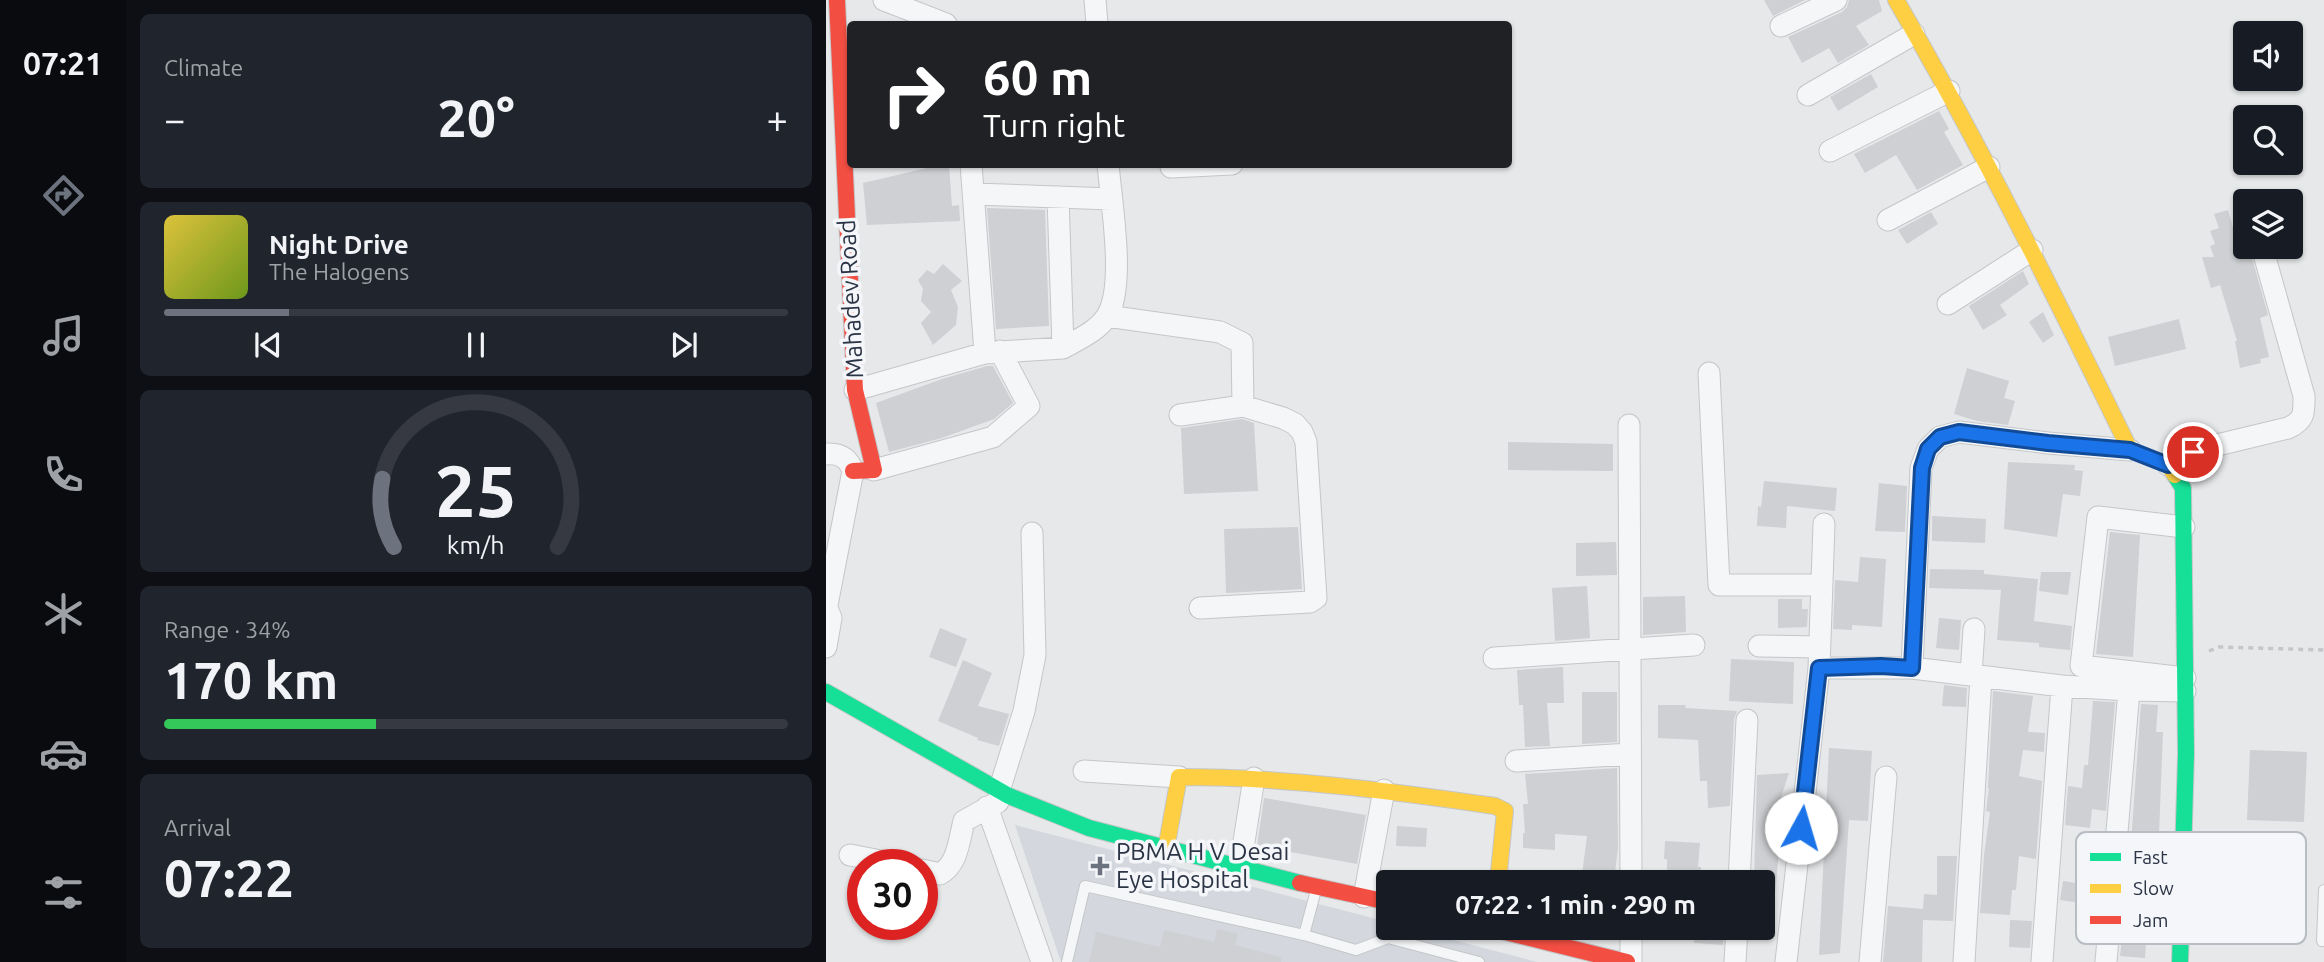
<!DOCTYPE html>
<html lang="en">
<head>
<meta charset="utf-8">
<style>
	body { margin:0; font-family:Ubuntu,sans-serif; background:#20242c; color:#f1f3f6; height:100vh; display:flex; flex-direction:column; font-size:26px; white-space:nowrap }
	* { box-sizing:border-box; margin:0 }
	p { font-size:23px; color:#9ea1a6 }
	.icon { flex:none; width:38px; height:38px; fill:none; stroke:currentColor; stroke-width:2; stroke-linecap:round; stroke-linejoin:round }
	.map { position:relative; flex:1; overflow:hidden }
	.panel { display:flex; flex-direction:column; gap:14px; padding:14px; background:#0d0f14; width:700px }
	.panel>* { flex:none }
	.hud { position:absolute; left:21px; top:21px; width:665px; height:147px; border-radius:7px; box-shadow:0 2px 5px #0004; background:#202124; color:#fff; overflow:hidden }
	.controls { position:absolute; left:1407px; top:21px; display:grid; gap:14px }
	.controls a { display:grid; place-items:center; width:70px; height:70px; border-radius:7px; background:#171b24; box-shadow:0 2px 5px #0004; font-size:35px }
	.speed { position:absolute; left:21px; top:849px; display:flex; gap:14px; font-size:35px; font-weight:700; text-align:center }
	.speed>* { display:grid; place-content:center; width:91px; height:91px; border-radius:50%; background:#171b24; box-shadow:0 2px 5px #0004; line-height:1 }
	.speed .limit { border:10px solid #d22; background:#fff; color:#111 }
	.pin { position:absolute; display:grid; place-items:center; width:60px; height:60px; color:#fff; margin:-30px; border:4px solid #fff; border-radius:50%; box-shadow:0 2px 7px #0007 }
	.me { position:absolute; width:77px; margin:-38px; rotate:6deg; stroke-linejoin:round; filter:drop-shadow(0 0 5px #0008) }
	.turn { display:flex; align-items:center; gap:24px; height:147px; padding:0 21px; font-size:32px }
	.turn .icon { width:91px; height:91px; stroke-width:2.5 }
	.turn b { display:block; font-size:49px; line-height:60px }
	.big { font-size:52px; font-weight:700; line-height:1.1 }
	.panel .widget { flex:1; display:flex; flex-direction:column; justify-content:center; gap:10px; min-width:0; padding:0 24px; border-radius:10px; background:#20242c }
	.panel .dial { align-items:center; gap:0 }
	.dial svg { height:182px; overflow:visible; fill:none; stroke:#363941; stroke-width:7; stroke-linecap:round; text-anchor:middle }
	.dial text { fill:#f1f3f6; stroke:none }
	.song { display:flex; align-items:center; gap:21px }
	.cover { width:84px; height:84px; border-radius:10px; background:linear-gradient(135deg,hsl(50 70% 55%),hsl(80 70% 35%)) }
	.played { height:7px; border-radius:4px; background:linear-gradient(90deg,#6c737f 20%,#363941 20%) }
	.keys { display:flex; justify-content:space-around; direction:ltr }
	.heat { display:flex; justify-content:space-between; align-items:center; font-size:38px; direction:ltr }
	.charge { height:10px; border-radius:5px; background:linear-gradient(90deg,#34c759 34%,#363941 0) }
	.trip { position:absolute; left:550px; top:870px; width:399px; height:70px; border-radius:7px; background:#171b24; box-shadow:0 2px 5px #0004; font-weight:700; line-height:70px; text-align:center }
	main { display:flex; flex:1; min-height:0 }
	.tab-bar { display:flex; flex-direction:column; width:126px; justify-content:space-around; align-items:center; background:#090b0e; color:#9ea1a6 }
	.tab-bar .icon { width:49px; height:49px }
	.tab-bar .on { color:#6c737f }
	.tab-bar b { font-size:32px; color:#f1f3f6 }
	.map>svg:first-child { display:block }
</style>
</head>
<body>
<main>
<nav class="tab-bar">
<b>07:21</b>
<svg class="icon on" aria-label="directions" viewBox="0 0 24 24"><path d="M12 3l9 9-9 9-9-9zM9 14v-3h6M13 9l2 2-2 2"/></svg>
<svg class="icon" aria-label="music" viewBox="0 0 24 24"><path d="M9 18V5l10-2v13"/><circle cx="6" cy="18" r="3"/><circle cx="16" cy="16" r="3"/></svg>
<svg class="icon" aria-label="phone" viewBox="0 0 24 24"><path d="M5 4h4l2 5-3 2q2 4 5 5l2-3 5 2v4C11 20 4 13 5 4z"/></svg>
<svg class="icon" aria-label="climate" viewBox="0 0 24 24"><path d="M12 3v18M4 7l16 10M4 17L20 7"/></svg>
<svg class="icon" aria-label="car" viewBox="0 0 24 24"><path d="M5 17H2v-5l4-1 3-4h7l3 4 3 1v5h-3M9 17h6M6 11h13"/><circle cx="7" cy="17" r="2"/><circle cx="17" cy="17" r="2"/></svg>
<svg class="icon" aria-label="filters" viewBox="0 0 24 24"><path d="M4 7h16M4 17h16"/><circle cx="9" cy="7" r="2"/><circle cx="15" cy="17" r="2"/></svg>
</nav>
<section class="panel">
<div class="widget"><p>Climate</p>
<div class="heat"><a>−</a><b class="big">20°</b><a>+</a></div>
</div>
<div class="widget">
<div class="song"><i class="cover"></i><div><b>Night Drive</b><p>The Halogens</p></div></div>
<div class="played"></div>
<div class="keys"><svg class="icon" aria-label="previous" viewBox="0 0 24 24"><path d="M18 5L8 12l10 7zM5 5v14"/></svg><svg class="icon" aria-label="pause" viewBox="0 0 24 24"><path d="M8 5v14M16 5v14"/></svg><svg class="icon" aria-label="next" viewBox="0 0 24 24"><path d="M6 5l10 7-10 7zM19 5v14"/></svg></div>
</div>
<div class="widget dial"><svg viewBox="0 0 100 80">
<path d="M14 69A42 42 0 1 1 86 69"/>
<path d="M14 69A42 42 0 0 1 9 39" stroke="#6c737f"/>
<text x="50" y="56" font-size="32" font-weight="700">25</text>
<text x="50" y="72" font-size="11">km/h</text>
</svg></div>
<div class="widget"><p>Range · 34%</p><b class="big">170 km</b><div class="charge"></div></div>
<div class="widget"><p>Arrival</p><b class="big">07:22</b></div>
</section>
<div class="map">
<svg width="1498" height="962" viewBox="0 0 1498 962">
	<rect width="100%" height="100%" fill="#e6e8ea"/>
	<!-- built -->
	<path fill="#d4d7dd" d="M189,825L562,922V928H581L711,962H235Z"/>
	<!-- building -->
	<path fill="#ced0d3" d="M938,0H979L947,16Z
		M1023,0H1053L1056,11L1030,26L1043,45L1012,63L1003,48L976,63L962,37L1016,12L1021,7Z
		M1045,74L1052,87L1012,111L1004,97Z
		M1113,111L1123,129L1118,132L1137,165L1091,190L1070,155L1039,173L1028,154Z
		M118,164H123L126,206L133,205L134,221L41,225L37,183Z
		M161,208L219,210L223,326L170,329Z
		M1402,210L1410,238L1419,235V247H1423L1442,315L1434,318L1443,357L1434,359L1435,363L1414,368L1409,341H1411L1394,285L1385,288L1376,257H1388L1384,246L1389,244L1384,231L1393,228L1388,214Z
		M1105,212L1112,224L1081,244L1072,230Z
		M117,264L136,281L125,290L132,307L130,325L107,345L95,323L105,312L95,301L97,289L92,280L101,270L108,274Z
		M1197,271L1203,284L1174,305L1181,315L1157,330L1143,306Z
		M1217,312L1228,335L1217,343L1203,322Z
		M1353,319L1360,349L1289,366L1282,337Z
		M161,366H167L187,403L168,419L116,438L63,452L50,403L116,379Z
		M1141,368L1183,381L1178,398L1189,401L1182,425L1151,421L1128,414Z
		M416,419L428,423L432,491L358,494L355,428Z
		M682,442L787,444V471L682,470Z
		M1182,462L1249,465L1248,470L1257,471L1254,496L1237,494L1231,537L1178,529Z
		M938,481L1011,488L1009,511L961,506L960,528L931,526L932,506L935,507Z
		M1053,483L1081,486L1079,532L1049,531Z
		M1106,516L1160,519L1159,543L1106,541Z
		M472,527L476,589L400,593L398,529Z
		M1284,532L1314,535L1307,657L1270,654Z
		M790,542L791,575L750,576V543Z
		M1034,557L1060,559L1056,627L1026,625V630L1007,629L1009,580L1032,582Z
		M1104,569L1158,570V574L1212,579L1208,621L1246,626L1244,650L1213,647V643L1171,640L1175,590L1103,588Z
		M1215,572H1245L1242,595L1213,591Z
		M761,586L764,638L729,641L726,588Z
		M859,596L860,632L817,635V597Z
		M952,599H976V609H982L981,627L952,628Z
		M1113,618L1135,620L1133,650L1110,648Z
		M114,628L141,639L130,667L103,657Z
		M905,659L968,662L967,704L903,701Z
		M137,660L166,673L152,706L183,714L173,746L151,740L152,738L112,721Z
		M737,667L738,703H721L724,746L699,747L697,705H693L691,670Z
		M1118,685L1141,688L1140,707L1116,706Z
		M1167,691L1207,696L1202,732L1219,733L1218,752L1197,750L1193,776L1216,781L1210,859L1193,856L1190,890H1186L1184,915L1154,913L1158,855L1164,812L1160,811L1163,788H1162Z
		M756,692H791V742L756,744Z
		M1267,701L1289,702L1280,811L1266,809L1264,828L1239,825L1242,786L1256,788L1258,765H1262Z
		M1315,704L1332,705L1330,732H1337L1331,886H1337L1334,930L1321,929L1319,958L1294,956L1302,884Z
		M832,705H860L859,708L911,711L908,719L904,806L882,808L881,781H874L872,740L832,738Z
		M1003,748L1046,751L1042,821L1023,820L1014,953L993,955Z
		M1424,750L1481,752L1478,822L1421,820Z
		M791,768L792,847L788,882H755L761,836L729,834V850L697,848V833H699L697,804H702L699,774Z
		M963,773L945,828L955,830L946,923L936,922V882H928L931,775Z
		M438,798L540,815L531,864L431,846Z
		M571,826L601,828L600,847L570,846Z
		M839,841L874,843L872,867H875V882H841V859H838Z
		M1111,856H1131L1127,921L1097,920L1096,962H1057L1062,906L1097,909L1098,894L1111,895Z
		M1237,881L1263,885L1261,904L1234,900Z
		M1184,920L1206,921L1204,948L1183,947Z
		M869,928H898L897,945L868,943Z
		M391,929L412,934L409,945L455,957V962H263L270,932L334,947L338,930L388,942Z"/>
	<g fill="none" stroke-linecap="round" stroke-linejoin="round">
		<!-- lane casing -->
		<g stroke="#c4c6c8" stroke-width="12">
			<path id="lane" d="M1498,890L1496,941H1498
				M478,935L490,890
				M241,962L259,886L478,935L530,950L562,938L653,962"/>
		</g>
		<!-- street casing -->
		<g stroke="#c4c6c8" stroke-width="23">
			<path id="street" d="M58,0L120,24
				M269,0L271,24
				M955,26L1010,0
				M982,95L1088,34
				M1004,151L1123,91
				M145,164L159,353
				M345,164V167L406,164
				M148,194L285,199
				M1062,220L1163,167
				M1122,304L1206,250
				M281,316L394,332L416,343L417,406
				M237,348C251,340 272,331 281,316C300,286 285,201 282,164
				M883,373L893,585H995
				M29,390L159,353L237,348L232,197
				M354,415L417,406L457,418L469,424L476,432L480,442L490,598L484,602L374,608
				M803,425L805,882
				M0,454C14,453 22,457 27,471L0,610
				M1342,465L1383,447L1462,428C1479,420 1478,413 1478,396L1436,247
				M48,470L167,437L203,406L174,351
				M1358,527L1272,517L1255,666L1359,678
				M933,646L993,647
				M0,647L5,618L1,608
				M668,658L868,645
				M993,668H1086L1236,686L1303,690L1359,691
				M1086,668L1095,468L1102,449L1114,437L1133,432L1222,443L1304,450
				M1145,675L1148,629
				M690,761L804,754
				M258,771L353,777
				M173,791L198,711L209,655L206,533
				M161,807L216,962
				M24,855L70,864
				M414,867L428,778
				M96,870L114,874C132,864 133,840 138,821L172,802
				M913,882L921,720
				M538,897L558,790
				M805,928V962
				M909,962L911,928
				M960,962L993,668L998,524
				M1044,962L1060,777
				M1138,962L1155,677
				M1216,962L1236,686
				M1280,962L1303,690"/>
		</g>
		<!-- fast casing -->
		<g stroke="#c4c6c8" stroke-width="18">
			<path id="fast" d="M1349,475L1357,488L1360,754L1354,962
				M0,692L183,796L263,828L474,883"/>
		</g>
		<!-- slow casing -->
		<g stroke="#c4c6c8" stroke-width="18">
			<path id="slow" d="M1070,0C1155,146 1230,298 1304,450L1342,465L1349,475
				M340,849L353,777C459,777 564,791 669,806L679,811L672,882"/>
		</g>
		<!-- jam casing -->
		<g stroke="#c4c6c8" stroke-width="18">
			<path id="jam" d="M11,0L29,390L48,470L27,471
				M474,883L562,902
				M663,928L801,962"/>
		</g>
		<!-- path -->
		<path stroke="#c5c6ca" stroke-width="3.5" stroke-dasharray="5 5" stroke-linecap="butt" d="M1383,651L1393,647L1498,650"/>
		<!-- lane -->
		<use href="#lane" stroke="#f5f6f7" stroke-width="10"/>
		<!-- street -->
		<use href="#street" stroke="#f5f6f7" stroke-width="21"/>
		<!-- fast -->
		<use href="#fast" stroke="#16e098" stroke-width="16"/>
		<!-- slow -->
		<use href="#slow" stroke="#ffcf43" stroke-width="16"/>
		<!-- jam -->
		<use href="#jam" stroke="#f24e42" stroke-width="16"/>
	</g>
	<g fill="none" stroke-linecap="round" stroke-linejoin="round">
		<!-- route casing -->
		<g stroke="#114b97" stroke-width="18">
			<path id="route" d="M975,828L993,668L1055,666L1086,668L1096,468L1102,449L1114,437L1133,432L1222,443L1304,450L1342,465L1367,452"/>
		</g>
		<!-- route -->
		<use href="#route" stroke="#1a73e8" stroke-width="12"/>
	</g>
	<!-- markers -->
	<path fill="#6c737f" stroke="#f4f6f9" stroke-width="2.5" d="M270.5 855.5h7v7h7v7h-7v7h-7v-7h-7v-7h7z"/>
	<g text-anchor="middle" stroke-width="7" stroke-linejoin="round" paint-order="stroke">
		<!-- street labels -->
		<g font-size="24" fill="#2b3445" stroke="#f4f6f9">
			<text transform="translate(25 299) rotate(-93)" y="8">Mahadev Road</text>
		</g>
		<!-- poi labels -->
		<g font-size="24" fill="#2b3445" stroke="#f4f6f9" text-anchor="start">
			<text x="290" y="860">PBMA H V Desai<tspan x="290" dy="28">Eye Hospital</tspan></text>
		</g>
	</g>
	<!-- legend -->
	<rect x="1250" y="832" width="230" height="112" rx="10" fill="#f4f6f9" stroke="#b8bcc3" stroke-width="2"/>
	<rect x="1264" y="853" width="31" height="8" fill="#16e098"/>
	<rect x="1264" y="884" width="31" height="9" fill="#ffcf43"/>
	<rect x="1264" y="916" width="31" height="8" fill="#f24e42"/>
	<g font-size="19" fill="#2b3445">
		<text x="1307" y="864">Fast</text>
		<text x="1307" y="895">Slow</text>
		<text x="1307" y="927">Jam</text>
	</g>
</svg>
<div class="controls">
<a><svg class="icon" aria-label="sound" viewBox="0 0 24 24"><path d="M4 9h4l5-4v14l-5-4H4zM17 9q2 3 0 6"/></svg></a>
<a><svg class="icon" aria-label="search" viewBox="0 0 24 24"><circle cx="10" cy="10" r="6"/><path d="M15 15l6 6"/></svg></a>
<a><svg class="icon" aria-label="layers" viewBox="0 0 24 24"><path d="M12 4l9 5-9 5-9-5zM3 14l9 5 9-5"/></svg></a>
</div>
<div class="speed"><div class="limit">30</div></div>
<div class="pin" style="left:1367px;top:452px;background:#d93025"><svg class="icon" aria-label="arrive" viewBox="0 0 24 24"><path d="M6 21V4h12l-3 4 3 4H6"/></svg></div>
<svg class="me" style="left:975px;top:828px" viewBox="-20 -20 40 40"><circle r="19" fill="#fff"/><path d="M0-13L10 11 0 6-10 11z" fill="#1a73e8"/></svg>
<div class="trip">07:22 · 1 min · 290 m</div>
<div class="hud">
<div class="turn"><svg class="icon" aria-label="right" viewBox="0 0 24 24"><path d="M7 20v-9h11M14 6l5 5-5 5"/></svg><div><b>60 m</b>Turn right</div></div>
</div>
</div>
</main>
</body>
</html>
